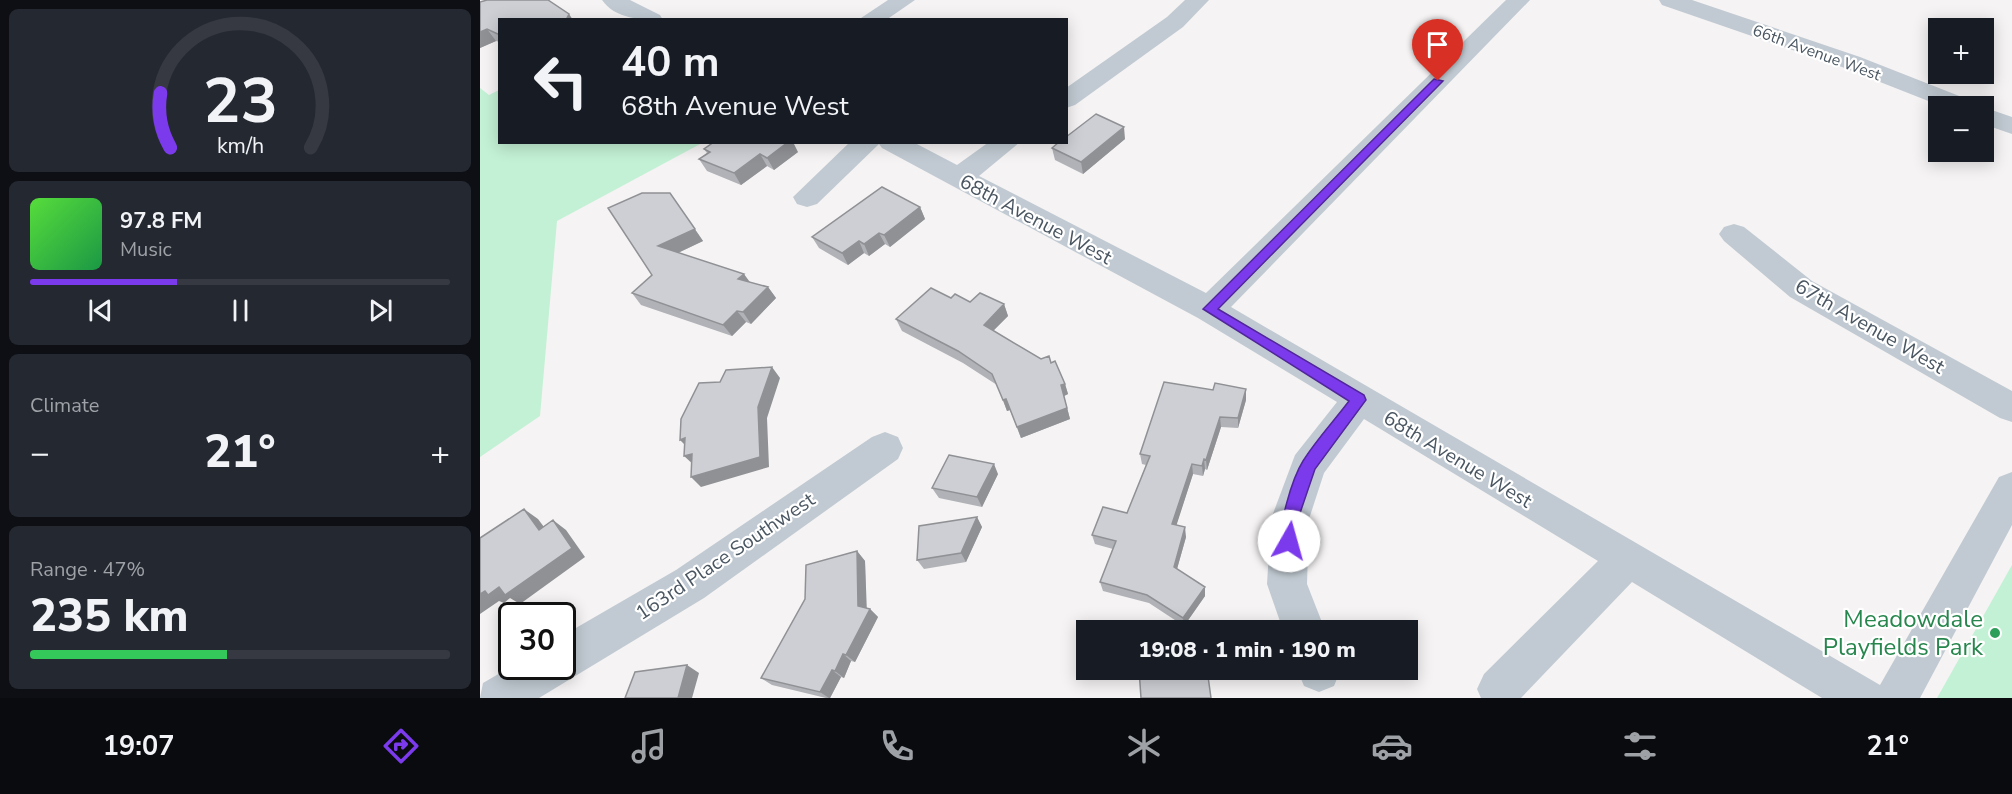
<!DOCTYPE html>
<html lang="en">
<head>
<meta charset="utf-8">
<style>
	body { margin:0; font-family:"Nunito Sans",sans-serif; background:#242831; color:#f1f3f6; height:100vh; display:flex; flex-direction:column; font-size:22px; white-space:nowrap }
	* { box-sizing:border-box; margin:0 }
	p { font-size:20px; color:#9ea1a6 }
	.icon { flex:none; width:33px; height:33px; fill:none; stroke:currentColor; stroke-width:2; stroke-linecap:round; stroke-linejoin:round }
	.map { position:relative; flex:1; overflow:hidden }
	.details { display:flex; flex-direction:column; gap:9px; padding:9px; background:#0d0f14; width:480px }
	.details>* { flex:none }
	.hud { position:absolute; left:18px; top:18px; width:570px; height:126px; border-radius:0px; box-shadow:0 3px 15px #0003; background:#171b24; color:#f1f3f6; overflow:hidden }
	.tools { position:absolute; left:1448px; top:18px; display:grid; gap:12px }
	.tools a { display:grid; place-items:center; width:66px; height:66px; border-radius:0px; background:#171b24; box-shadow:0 3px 15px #0003; font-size:30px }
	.speed { position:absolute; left:18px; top:602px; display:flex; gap:12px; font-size:30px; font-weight:700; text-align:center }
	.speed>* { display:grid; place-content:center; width:78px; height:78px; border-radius:50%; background:#171b24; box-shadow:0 3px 15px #0003; line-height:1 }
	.speed .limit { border:3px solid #111; border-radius:9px; background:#fff; color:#111 }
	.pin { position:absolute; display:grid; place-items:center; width:51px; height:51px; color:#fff; margin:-62px -26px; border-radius:50% 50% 50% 0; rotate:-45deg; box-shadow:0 0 6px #0007 }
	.pin .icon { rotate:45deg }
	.me { position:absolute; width:66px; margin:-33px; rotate:7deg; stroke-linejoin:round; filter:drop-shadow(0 0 4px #0008) }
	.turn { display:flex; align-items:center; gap:21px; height:126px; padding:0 24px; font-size:27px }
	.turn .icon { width:78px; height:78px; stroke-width:2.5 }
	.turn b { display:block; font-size:42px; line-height:51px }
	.big { font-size:45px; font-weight:800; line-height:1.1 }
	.details .widget { flex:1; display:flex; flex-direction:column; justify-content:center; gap:9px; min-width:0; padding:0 21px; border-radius:9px; background:#242831 }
	.details .dial { align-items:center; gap:0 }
	.dial svg { height:156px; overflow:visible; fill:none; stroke:#363941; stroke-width:7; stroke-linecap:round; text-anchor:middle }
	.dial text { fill:#f1f3f6; stroke:none }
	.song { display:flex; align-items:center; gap:18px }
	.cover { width:72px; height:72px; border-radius:9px; background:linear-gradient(135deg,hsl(110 70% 55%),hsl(140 70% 35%)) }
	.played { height:6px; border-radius:3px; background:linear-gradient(90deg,#7c3aed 35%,#363941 35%) }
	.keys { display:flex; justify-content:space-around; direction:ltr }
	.heat { display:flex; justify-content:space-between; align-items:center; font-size:33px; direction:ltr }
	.charge { height:9px; border-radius:4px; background:linear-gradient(90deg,#34c759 47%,#363941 0) }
	.trip { position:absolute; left:596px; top:620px; width:342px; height:60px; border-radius:0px; background:#171b24; box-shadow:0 3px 15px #0003; font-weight:800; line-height:60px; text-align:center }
	.menu { display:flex; height:96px; justify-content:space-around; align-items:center; background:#090b0e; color:#9ea1a6 }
	.menu .icon { width:42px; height:42px }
	.menu .current { color:#7c3aed }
	.menu b { font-size:27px; color:#f1f3f6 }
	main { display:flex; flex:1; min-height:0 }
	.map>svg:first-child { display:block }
</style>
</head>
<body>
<main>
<section class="details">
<div class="widget dial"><svg viewBox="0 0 100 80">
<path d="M14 69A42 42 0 1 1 86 69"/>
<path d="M14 69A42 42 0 0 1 9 41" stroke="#7c3aed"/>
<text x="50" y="56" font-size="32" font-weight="700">23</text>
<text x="50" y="72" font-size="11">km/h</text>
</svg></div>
<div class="widget">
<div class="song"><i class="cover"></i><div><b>97.8 FM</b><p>Music</p></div></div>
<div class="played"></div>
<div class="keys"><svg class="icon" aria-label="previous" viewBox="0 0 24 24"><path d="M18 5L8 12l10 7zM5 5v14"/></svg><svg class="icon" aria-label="pause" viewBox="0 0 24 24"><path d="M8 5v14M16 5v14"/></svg><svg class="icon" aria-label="next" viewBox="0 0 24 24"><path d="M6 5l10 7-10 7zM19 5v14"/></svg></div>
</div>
<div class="widget"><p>Climate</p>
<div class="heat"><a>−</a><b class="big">21°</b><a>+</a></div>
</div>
<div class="widget"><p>Range · 47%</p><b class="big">235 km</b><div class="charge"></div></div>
</section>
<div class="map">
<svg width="1532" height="698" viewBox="0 0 1532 698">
	<rect width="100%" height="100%" fill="#f5f3f3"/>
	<!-- green -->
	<path fill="#c3f1d5" d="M0,88L9,95L19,90L20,142L222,143L77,221L60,416L0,457Z
		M1532,565V698H1457Z"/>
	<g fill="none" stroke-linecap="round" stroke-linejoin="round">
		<!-- minor -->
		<path fill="#c1cad2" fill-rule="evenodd" d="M122,0H150L180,15L183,20C162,20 135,19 122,0Z
			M408,0H435L406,20H378Z
			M705,0H729L703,27L595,105L586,108V88L687,17Z
			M1026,0H1050L751,307L1400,685L1519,477L1532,472V525L1440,698H1342L1152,582L1041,698H1001L997,689L1004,674L1118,561L884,419L844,473L829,519L827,584L845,630H803L787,584L791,519L815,455L857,402L718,318L402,148L399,144L337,204L327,207L317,204L313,197L370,142H433L477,165L509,142H540L499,176L726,293Z
			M1179,0H1212L1380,57L1492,101L1496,106H1461L1362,67L1182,5Z
			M1503,107L1532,117V134L1503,124Z
			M1254,224L1264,227L1332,281L1532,391V422L1520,418L1310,297L1244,241L1239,234L1244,227Z
			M405,432L418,437L423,448L418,459L224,598L59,698H0L3,683L32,666H82V636L196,570L392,437Z
			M817,669H860V671L854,686L839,692L824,686Z"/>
	</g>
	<!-- wall -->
	<path fill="#b0b2b7" d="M0,2L20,20V42L16,41L0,48Z
		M645,139L603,174L575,160L572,148Z
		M224,149L318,152L294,170L287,166L261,185L227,171L219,159L227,153Z
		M190,193L223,241L198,253L269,282L288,287L296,298L271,324L266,322L252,336L161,305L152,293L172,275Z
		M440,207L445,219L410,247L405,244L389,256L384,253L368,265L339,248L332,237Z
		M490,302L524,304L528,316L513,331L561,359L571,363L585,384L588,394L584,396L590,419L541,438L530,410L527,411L517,385L483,363L422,331L416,319Z
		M766,400L758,428L741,427L727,470L725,469L723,476L713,474L696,525L706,537L697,569L725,596L704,626L669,603L623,591L620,582L633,549L615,544L612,535L647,513L666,465L662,464L660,454Z
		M518,474L502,507L459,498L452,488Z
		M497,517L502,527L486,562L444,569L437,560Z
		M377,551L385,561L386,608L390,609L398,617L375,662L371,661L364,678L361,677L350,698H346L292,685L281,678Z"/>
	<!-- shaded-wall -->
	<path fill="#909195" d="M89,14L93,20H86Z
		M7,29L16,41L0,48V32Z
		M644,127L645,139L603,174L601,162Z
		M308,142H313L318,152L294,170L287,158Z
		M280,154L287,166L261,185L254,173Z
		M190,193L223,241L187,258L178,246Z
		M440,207L445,219L410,247L404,235Z
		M399,233L405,244L389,256L384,244Z
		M379,241L384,253L368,265L362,253Z
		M264,274L272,285L258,279Z
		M288,287L296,298L271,324L263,312Z
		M524,304L528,316L508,336L504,325Z
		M257,311L266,322L252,336L243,325Z
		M292,367L300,378L287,418L289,467L221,487L211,477L278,407Z
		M585,384L588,394L584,396L590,419L541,438L537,427L581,385Z
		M766,389V400L758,428V418Z
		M526,399L530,410L527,411L523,400Z
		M740,417L741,427L727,470L726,460Z
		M205,438L210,450L200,440Z
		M212,454L215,466L204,456Z
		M724,459L725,469L723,476L722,466Z
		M514,464L518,474L502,507L497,497Z
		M712,464L713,474L694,533L692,524Z
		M44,509L58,519L73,539L59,530Z
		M497,517L502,527L486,562L481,553Z
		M73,520L86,530L105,557L40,604L30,598L24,603L19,601L0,614V594Z
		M705,527L706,537L695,576L694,567Z
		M377,551L385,561L387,614L378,606Z
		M725,587V596L704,626L703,618Z
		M390,609L398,617L375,662L366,655Z
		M363,654L371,661L364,678L355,671Z
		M207,665L219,673L212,698H198Z
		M352,670L361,677L350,698H349L340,692Z"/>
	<!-- building -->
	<path fill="#cdcfd5" stroke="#909195" stroke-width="1.5" d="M7,0H68L89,14L86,20H20V35L7,29L0,32V2Z
		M616,114L644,127L601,162L572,148L579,142H586V137Z
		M234,142H308L287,158L280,154L254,173L219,159L230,152L224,149Z
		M402,187L440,207L404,235L399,233L384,244L379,241L362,253L332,237Z
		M162,193H190L215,229L178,246L264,274L258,279L288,287L263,312L257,311L243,325L152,293L172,275L128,208Z
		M451,288L471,298L475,294L490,302L500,293L524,304L504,325L561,359L569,356L571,363L575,361L585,384L581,385L587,408L537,427L526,399L523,400L512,374L478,351L416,319Z
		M292,367L278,407L280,457L211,477L212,454L204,456L205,438L200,440L201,419L219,383L240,382L246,370Z
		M684,382L733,390L735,383L766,389L758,418L740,417L726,460L724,459L722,466L712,464L692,524L705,527L694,567L725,587L703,618L667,595L620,582L636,541L612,535L623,507L647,513L670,456L660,454Z
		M469,455L514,464L497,497L452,488Z
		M44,509L59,530L73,520L92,548L25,595L19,587L8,595L5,591L0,594V538Z
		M497,517L481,553L437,560L439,526Z
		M377,551L378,606L390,609L366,655L363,654L355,671L352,670L340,692L281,678L325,599L326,565Z
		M207,665L198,698H145L155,672Z
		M659,669H727L731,698H661Z"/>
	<!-- route -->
	<path fill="#7c3aed" stroke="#51269a" stroke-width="1.5" d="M954,79L963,81L738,309L884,395L886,400L835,469L818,519L815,546L809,548L803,546C796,529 813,477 823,461C836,440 854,421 869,401L723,309Z"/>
	<!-- markers -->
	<circle fill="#2e9e5b" stroke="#fff" stroke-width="2" cx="1515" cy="633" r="6"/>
	<g text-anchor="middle" stroke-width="4.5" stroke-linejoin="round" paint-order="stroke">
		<!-- far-street labels -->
		<g font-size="16" fill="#4a5661" stroke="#fff">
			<text transform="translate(1337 52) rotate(20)" y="6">66th Avenue West</text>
		</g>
		<!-- street labels -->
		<g font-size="20" fill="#4a5661" stroke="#fff">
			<text transform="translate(556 219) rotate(28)" y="7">68th Avenue West</text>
			<text transform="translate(1390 326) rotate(30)" y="7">67th Avenue West</text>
			<text transform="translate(978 459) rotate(31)" y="7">68th Avenue West</text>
			<text transform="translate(245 556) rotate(-34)" y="7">163rd Place Southwest</text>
		</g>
		<!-- near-leisure labels -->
		<g font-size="24" fill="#27864d" stroke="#fff" text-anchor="end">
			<text x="1503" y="627">Meadowdale<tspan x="1503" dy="28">Playfields Park</tspan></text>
		</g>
	</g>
</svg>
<div class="tools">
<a>+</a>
<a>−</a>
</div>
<div class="speed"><div class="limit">30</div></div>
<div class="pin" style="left:958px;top:81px;background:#d93025"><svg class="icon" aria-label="arrive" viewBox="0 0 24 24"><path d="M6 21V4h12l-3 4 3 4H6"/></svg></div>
<svg class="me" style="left:809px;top:541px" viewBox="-20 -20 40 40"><circle r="19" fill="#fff"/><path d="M0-13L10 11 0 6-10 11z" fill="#7c3aed"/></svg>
<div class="trip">19:08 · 1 min · 190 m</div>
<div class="hud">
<div class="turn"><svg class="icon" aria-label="left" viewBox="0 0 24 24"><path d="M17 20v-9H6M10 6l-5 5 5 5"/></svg><div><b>40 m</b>68th Avenue West</div></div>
</div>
</div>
</main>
<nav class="menu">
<b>19:07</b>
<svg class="icon current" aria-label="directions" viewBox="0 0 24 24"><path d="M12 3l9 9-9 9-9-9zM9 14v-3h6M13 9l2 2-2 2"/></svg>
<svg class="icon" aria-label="music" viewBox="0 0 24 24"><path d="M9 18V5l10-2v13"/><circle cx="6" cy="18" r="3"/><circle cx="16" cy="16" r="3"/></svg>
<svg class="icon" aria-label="phone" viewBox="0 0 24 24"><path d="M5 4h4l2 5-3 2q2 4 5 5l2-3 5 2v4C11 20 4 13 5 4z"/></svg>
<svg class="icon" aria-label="climate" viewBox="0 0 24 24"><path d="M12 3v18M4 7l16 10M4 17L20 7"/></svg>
<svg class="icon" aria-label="car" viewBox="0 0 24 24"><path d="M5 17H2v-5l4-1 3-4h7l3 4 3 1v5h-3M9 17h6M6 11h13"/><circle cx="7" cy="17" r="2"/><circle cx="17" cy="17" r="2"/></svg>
<svg class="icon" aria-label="filters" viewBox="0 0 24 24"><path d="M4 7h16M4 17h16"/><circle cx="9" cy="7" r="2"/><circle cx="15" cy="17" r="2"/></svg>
<b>21°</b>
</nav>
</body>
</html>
